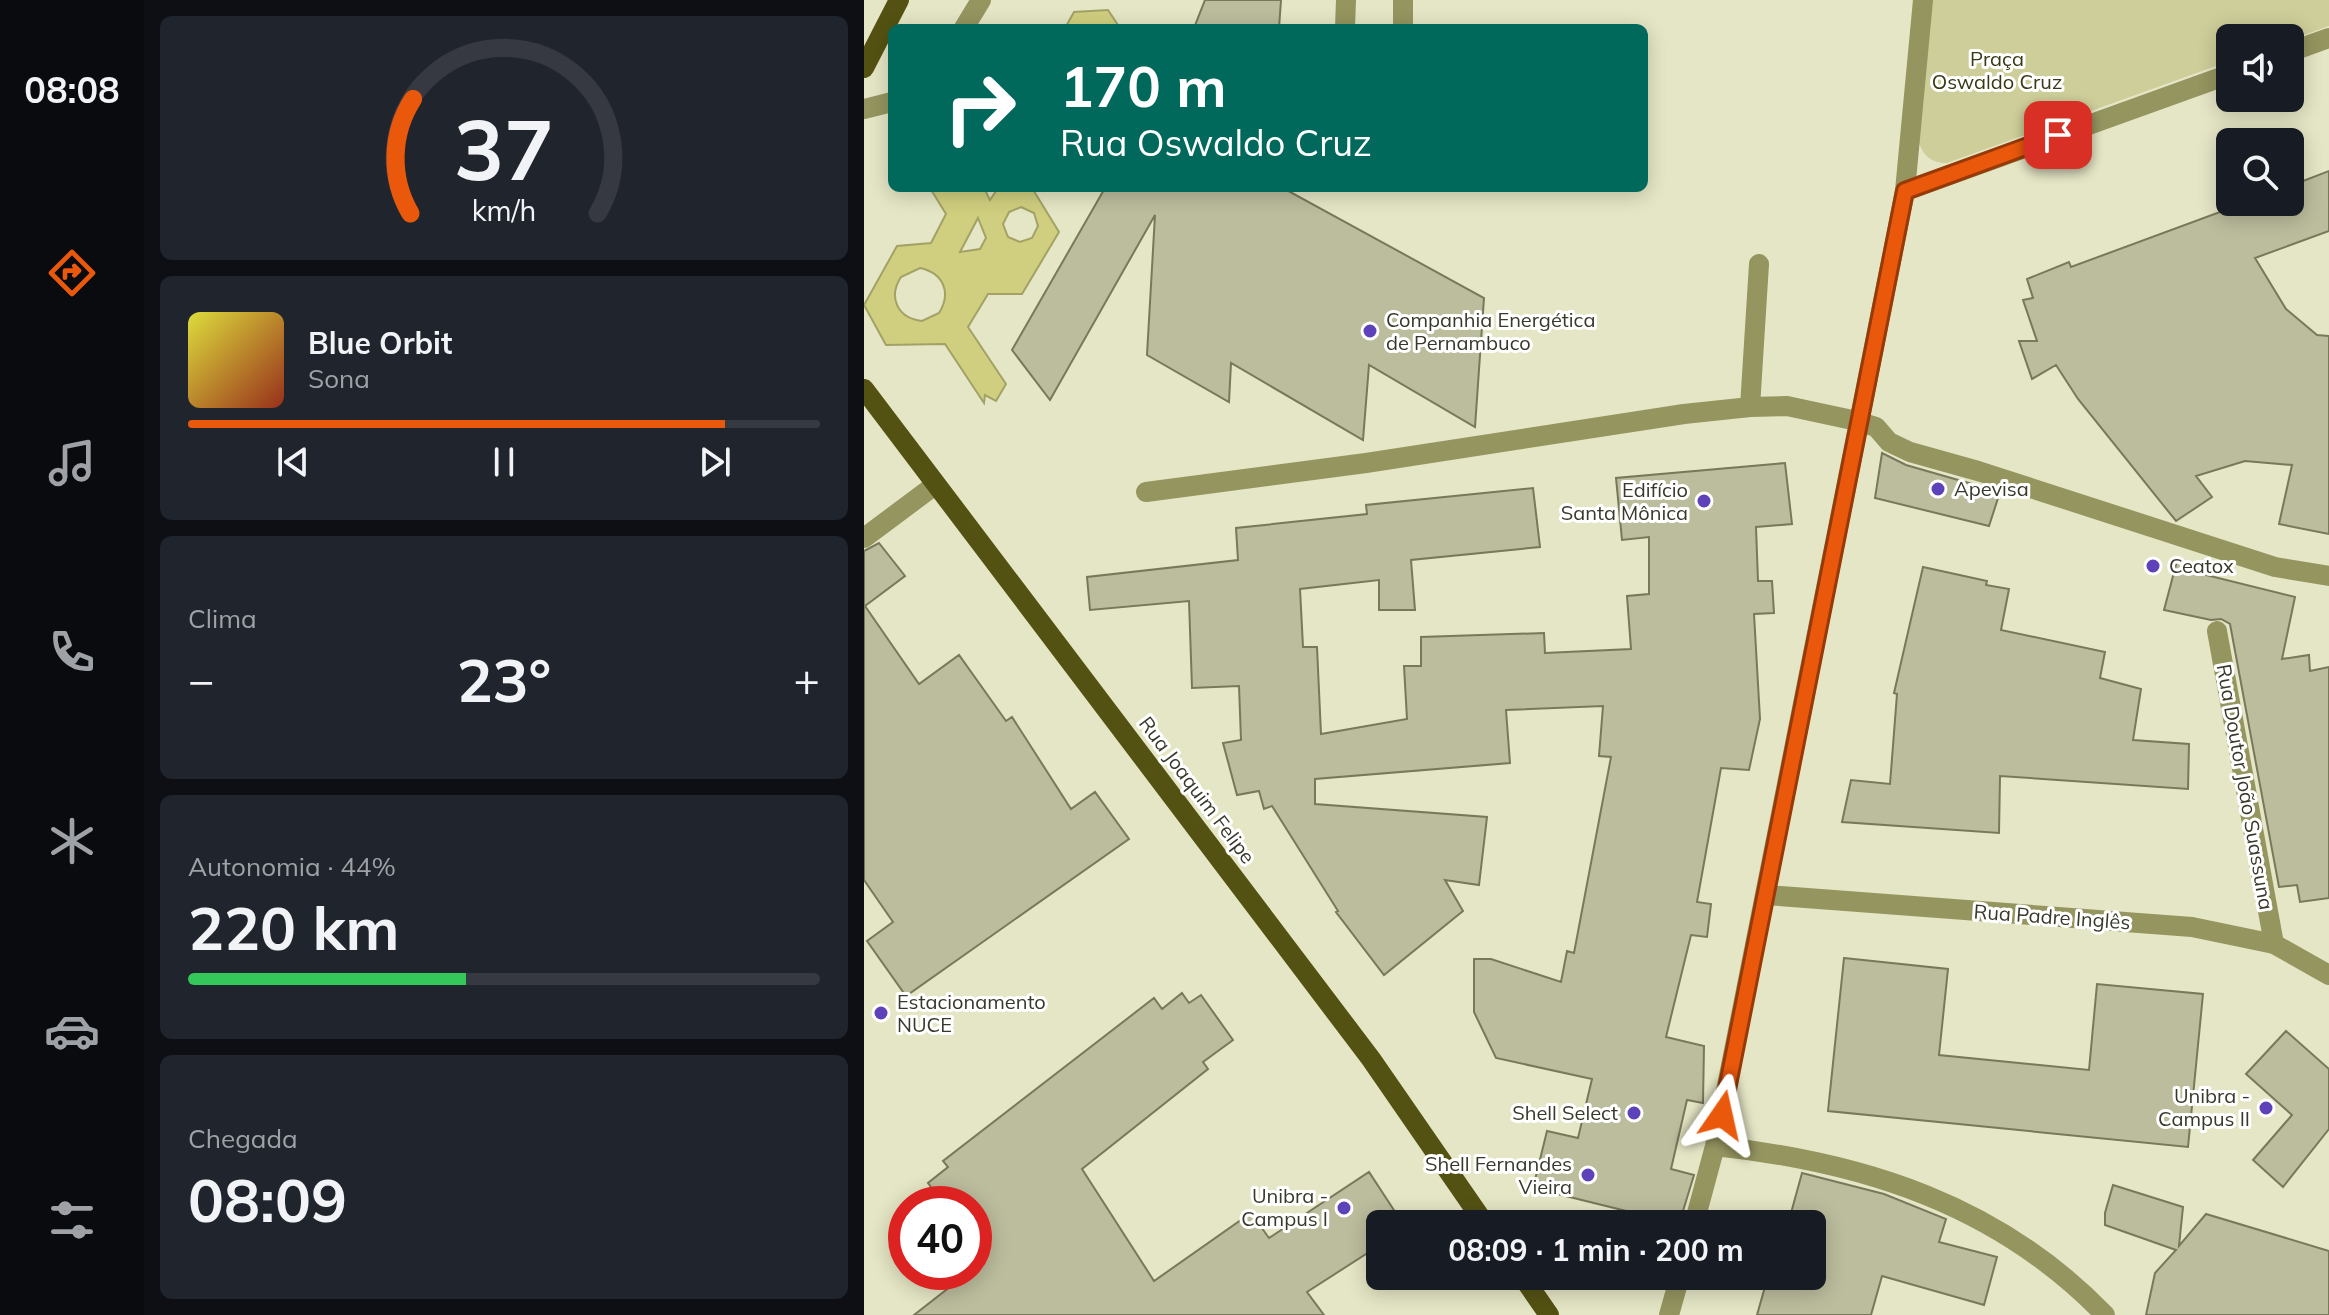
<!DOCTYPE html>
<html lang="pt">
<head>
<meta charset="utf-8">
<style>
	body { margin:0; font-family:Mulish,sans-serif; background:#20242c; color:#f1f3f6; height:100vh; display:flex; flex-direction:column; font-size:30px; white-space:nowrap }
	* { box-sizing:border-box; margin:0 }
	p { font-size:26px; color:#9ea1a6 }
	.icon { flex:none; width:44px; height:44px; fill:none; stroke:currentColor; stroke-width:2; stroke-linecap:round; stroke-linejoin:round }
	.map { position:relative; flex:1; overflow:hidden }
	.details { display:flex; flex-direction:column; gap:16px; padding:16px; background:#0d0f14; width:720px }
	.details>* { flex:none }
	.banner { position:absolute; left:24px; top:24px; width:760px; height:168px; border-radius:12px; box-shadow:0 4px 20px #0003; background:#00695c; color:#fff; overflow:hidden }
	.tools { position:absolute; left:1352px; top:24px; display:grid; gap:16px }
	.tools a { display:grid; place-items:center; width:88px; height:88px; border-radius:12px; background:#171b24; box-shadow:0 4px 20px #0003; font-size:40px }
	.speed { position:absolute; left:24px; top:1186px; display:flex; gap:16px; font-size:40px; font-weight:700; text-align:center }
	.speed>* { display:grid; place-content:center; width:104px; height:104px; border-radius:50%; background:#171b24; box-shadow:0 4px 20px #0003; line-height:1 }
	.speed .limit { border:12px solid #d22; background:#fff; color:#111 }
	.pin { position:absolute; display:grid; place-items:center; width:68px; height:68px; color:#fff; margin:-34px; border-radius:16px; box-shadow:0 4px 12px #0006 }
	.me { position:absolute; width:88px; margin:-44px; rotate:11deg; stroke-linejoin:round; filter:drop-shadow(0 0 6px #0008) }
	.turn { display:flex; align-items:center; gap:28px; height:168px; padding:0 40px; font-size:36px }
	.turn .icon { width:104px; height:104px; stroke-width:2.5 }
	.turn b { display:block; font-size:56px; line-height:68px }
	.big { font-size:60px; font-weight:700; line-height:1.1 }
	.details .tile { flex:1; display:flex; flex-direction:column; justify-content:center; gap:12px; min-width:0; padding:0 28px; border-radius:12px; background:#20242c }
	.details .dial { align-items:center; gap:0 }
	.dial svg { height:208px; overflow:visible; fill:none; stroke:#363941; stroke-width:7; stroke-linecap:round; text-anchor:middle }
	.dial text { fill:#f1f3f6; stroke:none }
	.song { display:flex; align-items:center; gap:24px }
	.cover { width:96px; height:96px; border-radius:12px; background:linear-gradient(135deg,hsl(60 70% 55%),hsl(10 70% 35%)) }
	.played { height:8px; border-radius:4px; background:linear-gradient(90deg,#ea580c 85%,#363941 85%) }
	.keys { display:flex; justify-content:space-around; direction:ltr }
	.heat { display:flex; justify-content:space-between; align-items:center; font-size:44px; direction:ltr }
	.charge { height:12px; border-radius:6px; background:linear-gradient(90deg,#34c759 44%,#363941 0) }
	.trip { position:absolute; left:502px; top:1210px; width:460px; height:80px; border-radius:12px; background:#171b24; box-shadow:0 4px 20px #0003; font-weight:700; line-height:80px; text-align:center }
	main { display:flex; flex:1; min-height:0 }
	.tab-bar { display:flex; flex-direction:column; width:144px; justify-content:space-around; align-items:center; background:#090b0e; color:#9ea1a6 }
	.tab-bar .icon { width:56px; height:56px }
	.tab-bar .on { color:#ea580c }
	.tab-bar b { font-size:36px; color:#f1f3f6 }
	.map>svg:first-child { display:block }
</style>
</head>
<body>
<main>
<nav class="tab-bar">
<b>08:08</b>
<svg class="icon on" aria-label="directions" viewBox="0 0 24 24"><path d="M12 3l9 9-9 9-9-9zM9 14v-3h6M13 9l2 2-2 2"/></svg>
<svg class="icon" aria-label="music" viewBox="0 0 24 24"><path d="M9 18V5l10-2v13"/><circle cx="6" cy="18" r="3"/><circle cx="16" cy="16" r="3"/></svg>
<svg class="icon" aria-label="phone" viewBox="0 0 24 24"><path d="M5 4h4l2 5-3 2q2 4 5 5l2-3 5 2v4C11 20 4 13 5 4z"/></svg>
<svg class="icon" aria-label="climate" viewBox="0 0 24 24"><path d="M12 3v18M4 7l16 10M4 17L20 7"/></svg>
<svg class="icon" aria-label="car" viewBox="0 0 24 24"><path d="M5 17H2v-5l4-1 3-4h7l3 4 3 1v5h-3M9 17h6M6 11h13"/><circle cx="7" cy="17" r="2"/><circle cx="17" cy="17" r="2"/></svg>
<svg class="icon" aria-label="filters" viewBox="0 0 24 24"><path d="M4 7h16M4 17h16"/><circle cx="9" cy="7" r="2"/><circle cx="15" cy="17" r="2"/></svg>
</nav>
<section class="details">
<div class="tile dial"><svg viewBox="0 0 100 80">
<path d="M14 69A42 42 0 1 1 86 69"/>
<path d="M14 69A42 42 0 0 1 15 25" stroke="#ea580c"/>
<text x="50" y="56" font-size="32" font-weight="700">37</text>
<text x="50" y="72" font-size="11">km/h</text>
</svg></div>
<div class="tile">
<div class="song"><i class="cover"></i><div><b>Blue Orbit</b><p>Sona</p></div></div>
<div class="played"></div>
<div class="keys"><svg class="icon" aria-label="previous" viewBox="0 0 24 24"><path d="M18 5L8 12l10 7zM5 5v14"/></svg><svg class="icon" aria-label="pause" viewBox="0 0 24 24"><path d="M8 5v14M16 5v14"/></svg><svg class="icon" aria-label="next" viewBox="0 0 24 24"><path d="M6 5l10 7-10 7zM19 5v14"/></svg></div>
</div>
<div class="tile"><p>Clima</p>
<div class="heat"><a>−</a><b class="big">23°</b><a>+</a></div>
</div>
<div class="tile"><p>Autonomia · 44%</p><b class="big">220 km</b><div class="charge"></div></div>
<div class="tile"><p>Chegada</p><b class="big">08:09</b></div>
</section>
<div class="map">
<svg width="1465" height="1315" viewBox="0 0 1465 1315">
	<rect width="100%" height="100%" fill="#e5e6c5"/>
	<!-- green -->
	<path fill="#cece9a" d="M1065,0H1465V26L1426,40L1366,38V61L1083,163C1068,164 1057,154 1054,139Z"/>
	<!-- water -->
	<path fill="#d0cf7f" stroke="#a2a266" stroke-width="2" fill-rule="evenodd" d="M244,10L256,28H241L239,25L236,28H201L210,12Z
		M66,188H120L126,200L134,188H168L195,232L158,294H124L104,327L142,384L132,401L121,395L120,403L81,344L22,345L0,305L33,246L67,243L82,214ZM157,207L170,213L174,226L168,238L156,242L144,237L139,224L145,212ZM114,218L122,238L116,249L96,252ZM56,268C79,273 88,292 75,313L58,321C33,318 24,297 37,277Z"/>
	<!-- building -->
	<path fill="#bcbd9d" stroke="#78785b" stroke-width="2" d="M341,0H417L415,28H330Z
		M1465,171V231L1391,258L1422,309L1453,335L1465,336V534L1415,524L1428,465L1381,461L1332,476L1348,497L1312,521L1214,399L1192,365L1168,379L1155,341H1173L1159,300L1169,298L1163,279L1205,262L1207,267L1383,202H1426V186Z
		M241,188H419L620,298L611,427L505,365L499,440L367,363L365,402L283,355L291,215L186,400L148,350Z
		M1018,453L1042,465L1136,492L1125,526L1011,498Z
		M921,463L928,524L892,527L894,581H908L910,613L890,614L896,719L885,770L857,768L833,902L847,904L843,937L827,935L802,1037L840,1046L839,1103L823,1100L807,1169L830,1175L815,1224L669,1188L683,1131L714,1138L728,1079L632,1058L610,1012V959H627L697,982L703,951L710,953L747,757L735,756L739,706L642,710L646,763L451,779V804L623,817L615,885L581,880L599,911L520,975L472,912L474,911L408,806L400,809L395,791L373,795L359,743L377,740L375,686L328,688L325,601L226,610L223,577L374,560L372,528L503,514L502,505L669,488L676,547L547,560L551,610H515V580L436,589L439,647H453L457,734L543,719L540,666H557V637L680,633L681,653L767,649L763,596L785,594V537L758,540L752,478Z
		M15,543L41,576L1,606L55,684L95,655L142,721L148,717L207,809L231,792L265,839L42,996L3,941L29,922L0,880V551Z
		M1313,561L1339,567L1338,574L1431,597L1418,659L1445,655L1446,671L1465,667V898L1436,902L1433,885L1415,887L1366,624L1357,619L1347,620L1300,610Z
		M1059,567L1123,581L1122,585L1145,589L1137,630L1241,652L1236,678L1277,689L1269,740L1325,744L1324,789L1136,776L1135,833L978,822L987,780L1026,784L1033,694L1030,693Z
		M980,958L1084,969L1075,1055L1225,1070L1233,984L1339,994L1324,1147L964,1111Z
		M318,993L325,1003L337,995L369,1040L339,1062L344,1069L218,1169L290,1281L387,1213L405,1238L505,1172L539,1224H516V1245L443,1292L460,1315H50L105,1272H110V1204H80L64,1183L84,1167L79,1161L290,998L298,1009Z
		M1422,1031L1465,1069V1129L1419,1187L1389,1160L1428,1115L1382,1074Z
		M938,1173L1020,1194L1082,1219L1075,1242L1133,1257L1120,1305L1018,1276L1007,1315H893L904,1276H948V1224H924Z
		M1249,1185L1319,1207L1315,1246L1342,1214L1465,1251V1315H1282L1291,1273L1312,1250L1241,1225V1213Z"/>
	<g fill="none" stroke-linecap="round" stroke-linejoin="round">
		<!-- minor -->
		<path stroke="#959560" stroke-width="20" d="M100,28L117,0
			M481,28L482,0
			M539,28V0
			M1426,52L1465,38
			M0,109L28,102
			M1041,191L1366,74
			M886,407L895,264
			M282,492L502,463L820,414L886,407L923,406L993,421L1012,427L1025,442L1046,452L1114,471L1411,567L1465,576
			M0,538L71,485
			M1353,631L1410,944
			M902,895L1328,927L1410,944L1465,975
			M851,1146C1000,1162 1135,1205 1241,1315
			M830,1224L851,1146L1041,191L1059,0
			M805,1315L816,1276"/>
		<!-- major -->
		<path stroke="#545212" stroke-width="20" d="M0,68L35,0
			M0,389L507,1059L621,1224
			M658,1276L685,1315"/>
	</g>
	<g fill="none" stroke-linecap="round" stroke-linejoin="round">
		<!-- route casing -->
		<g stroke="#983908" stroke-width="20">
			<path id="route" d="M858,1115L1041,191L1194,135"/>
		</g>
		<!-- route -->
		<use href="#route" stroke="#ea580c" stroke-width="14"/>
	</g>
	<!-- markers -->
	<g fill="#5d42ba" stroke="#fff" stroke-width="3">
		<circle cx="506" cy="331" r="8"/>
		<circle cx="1074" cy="489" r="8"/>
		<circle cx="840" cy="501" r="8"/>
		<circle cx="1289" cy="566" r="8"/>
		<circle cx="17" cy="1013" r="8"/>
		<circle cx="1402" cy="1108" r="8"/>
		<circle cx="770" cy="1113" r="8"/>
		<circle cx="724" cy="1175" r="8"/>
		<circle cx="480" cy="1208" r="8"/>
	</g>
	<g text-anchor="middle" stroke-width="6" stroke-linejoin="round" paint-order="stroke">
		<!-- park labels -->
		<g font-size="20" fill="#3a3916" stroke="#fff">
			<text x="1133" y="66">Praça<tspan x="1133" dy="23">Oswaldo Cruz</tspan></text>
		</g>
		<!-- poi labels -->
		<g font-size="20" fill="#38382b" stroke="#fff" text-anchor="end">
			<text x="522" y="327" text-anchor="start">Companhia Energética<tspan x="522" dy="23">de Pernambuco</tspan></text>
			<text x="1090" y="496" text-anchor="start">Apevisa</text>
			<text x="824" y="497">Edifício<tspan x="824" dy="23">Santa Mônica</tspan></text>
			<text x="1305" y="573" text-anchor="start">Ceatox</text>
			<text x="33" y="1009" text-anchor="start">Estacionamento<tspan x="33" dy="23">NUCE</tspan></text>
			<text x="1386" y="1103">Unibra -<tspan x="1386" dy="23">Campus II</tspan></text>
			<text x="754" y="1120">Shell Select</text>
			<text x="708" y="1171">Shell Fernandes<tspan x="708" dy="23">Vieira</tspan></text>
			<text x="464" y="1203">Unibra -<tspan x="464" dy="23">Campus I</tspan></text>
		</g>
		<!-- street labels -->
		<g font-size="20" fill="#38382b" stroke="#fff">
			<text transform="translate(1381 787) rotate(80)" y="7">Rua Doutor João Suassuna</text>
			<text transform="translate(333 790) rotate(53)" y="7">Rua Joaquim Felipe</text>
			<text transform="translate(1188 917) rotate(4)" y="7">Rua Padre Inglês</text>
		</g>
	</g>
</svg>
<div class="tools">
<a><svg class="icon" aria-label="sound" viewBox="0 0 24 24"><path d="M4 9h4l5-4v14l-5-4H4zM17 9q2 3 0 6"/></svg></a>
<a><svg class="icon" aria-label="search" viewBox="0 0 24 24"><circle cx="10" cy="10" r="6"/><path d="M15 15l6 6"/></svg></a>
</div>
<div class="speed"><div class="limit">40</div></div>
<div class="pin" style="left:1194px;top:135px;background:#d93025"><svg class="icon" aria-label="arrive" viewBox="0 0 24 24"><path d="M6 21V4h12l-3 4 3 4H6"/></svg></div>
<svg class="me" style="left:858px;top:1115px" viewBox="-20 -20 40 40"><path d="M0-17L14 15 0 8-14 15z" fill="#ea580c" stroke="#fff" stroke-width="4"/></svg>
<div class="trip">08:09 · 1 min · 200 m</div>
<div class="banner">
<div class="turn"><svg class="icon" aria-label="right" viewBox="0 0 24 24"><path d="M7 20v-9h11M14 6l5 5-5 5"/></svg><div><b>170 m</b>Rua Oswaldo Cruz</div></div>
</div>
</div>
</main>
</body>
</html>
